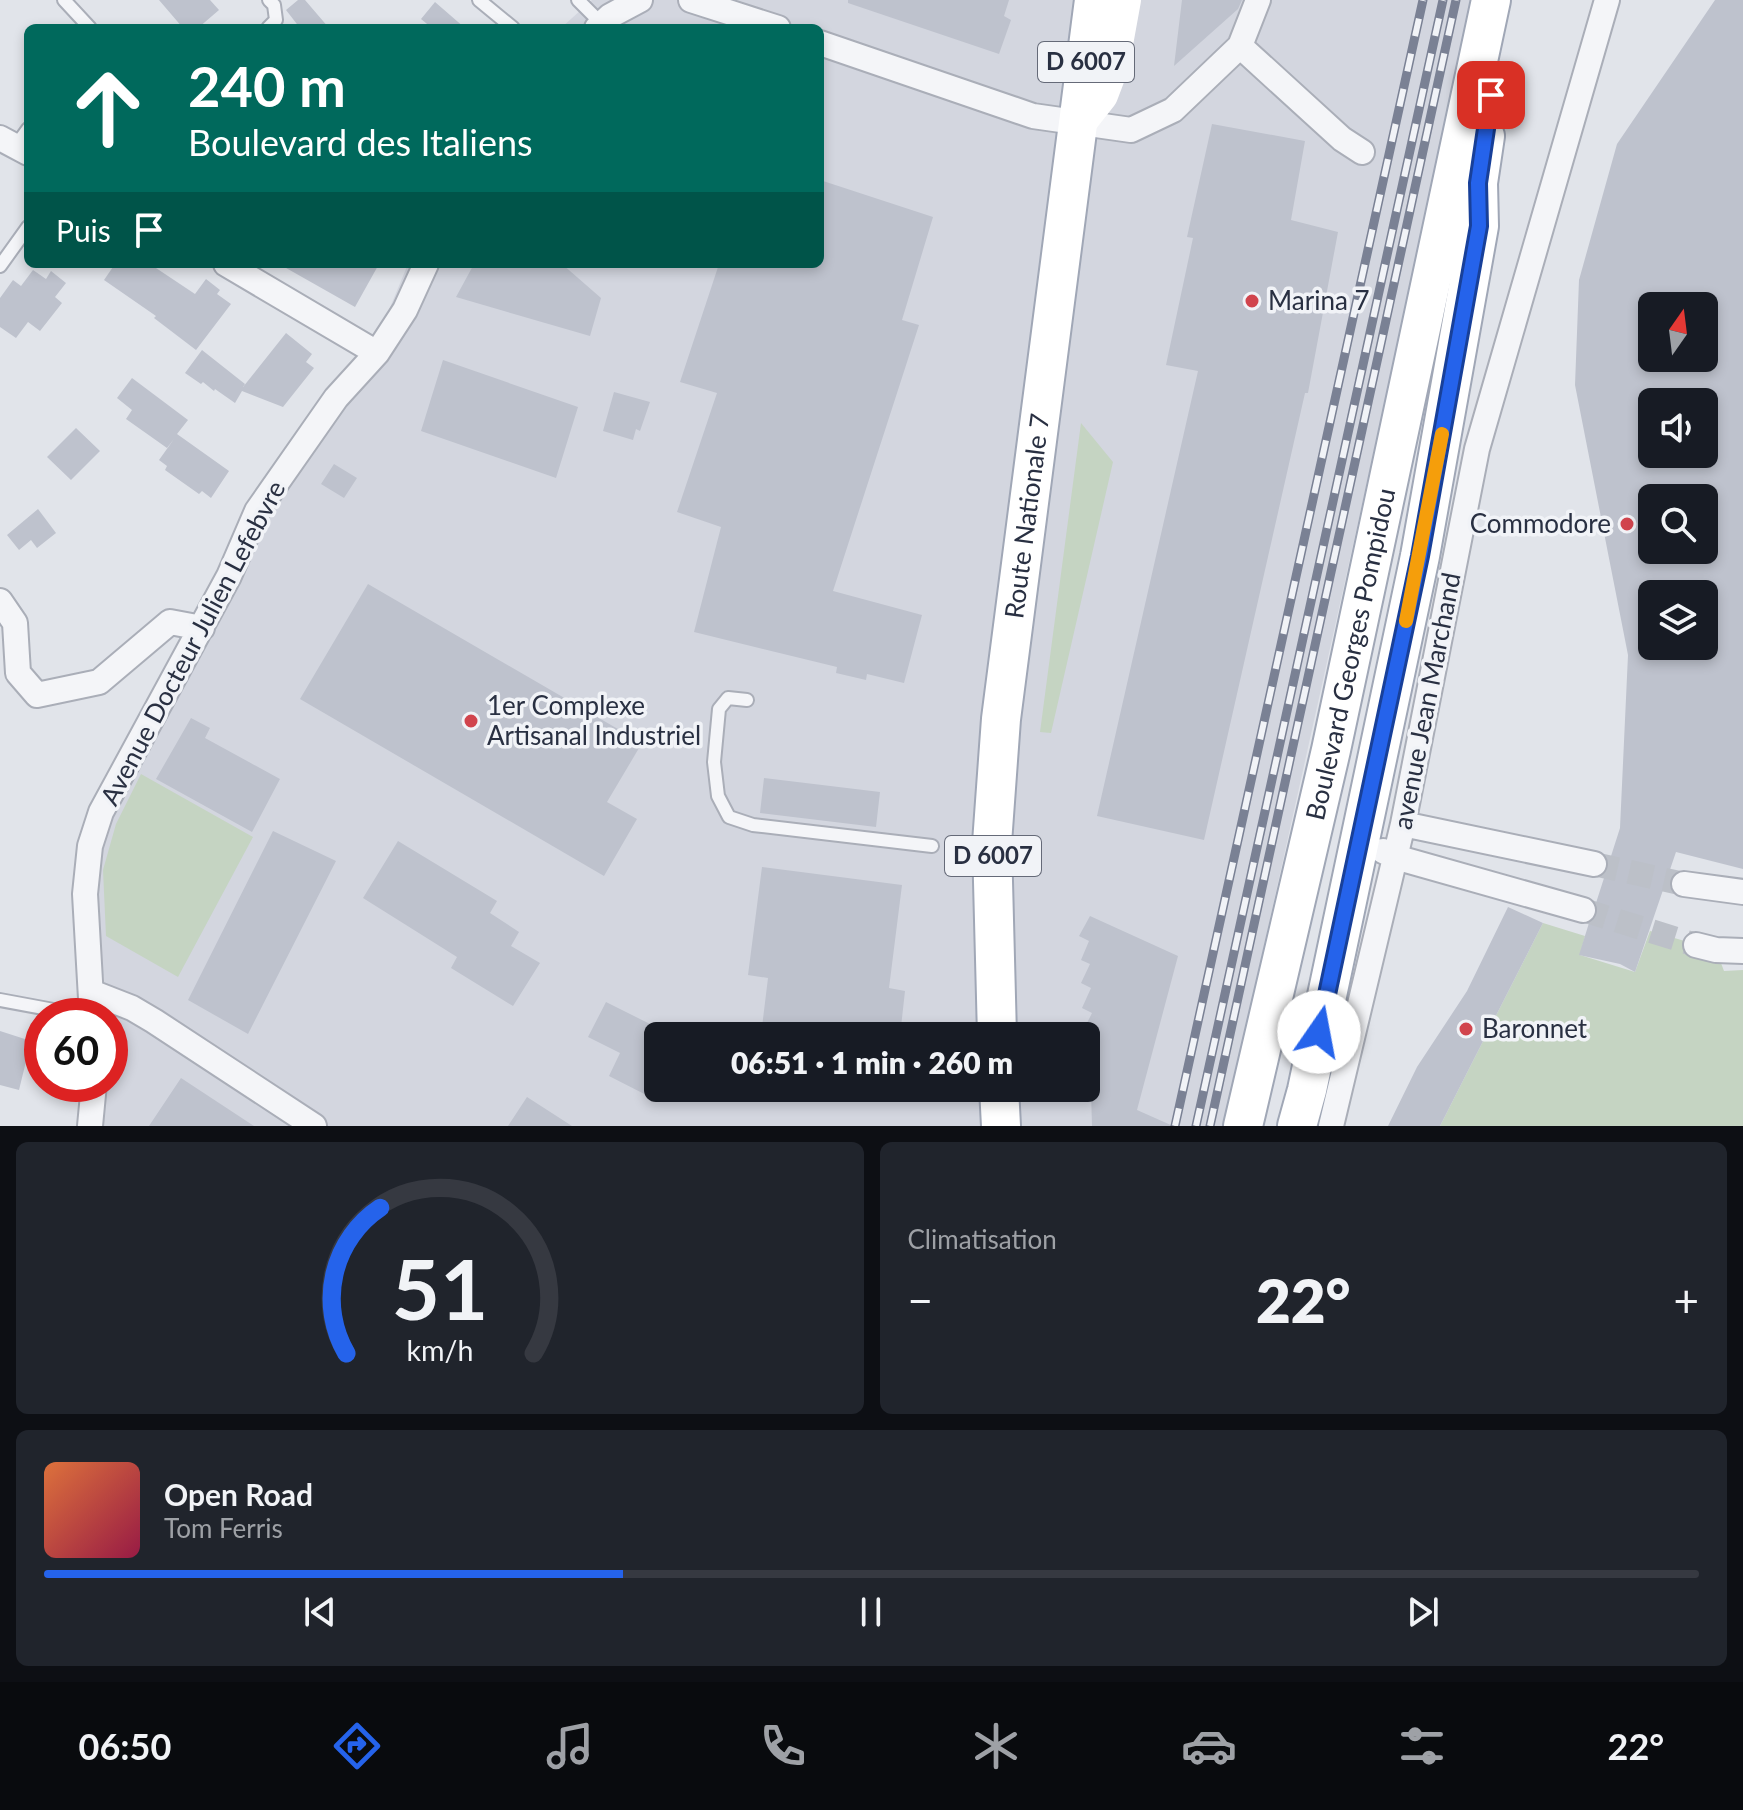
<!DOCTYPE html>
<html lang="fr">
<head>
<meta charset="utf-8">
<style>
	body { margin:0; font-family:Lato,sans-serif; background:#20242c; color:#f1f3f6; height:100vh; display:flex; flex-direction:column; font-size:30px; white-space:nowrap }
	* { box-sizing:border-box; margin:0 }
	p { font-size:26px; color:#9ea1a6 }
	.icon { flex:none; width:44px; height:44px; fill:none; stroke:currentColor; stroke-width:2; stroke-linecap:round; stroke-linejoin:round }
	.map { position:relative; height:1126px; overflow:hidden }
	.side { display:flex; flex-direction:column; gap:16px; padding:16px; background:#0d0f14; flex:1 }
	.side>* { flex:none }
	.hud { position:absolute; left:24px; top:24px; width:800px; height:244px; border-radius:12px; box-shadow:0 4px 12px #0003; background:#00695c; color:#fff; overflow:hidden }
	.needle { width:52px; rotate:14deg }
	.tools { position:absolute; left:1638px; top:292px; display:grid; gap:16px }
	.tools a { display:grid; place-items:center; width:80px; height:80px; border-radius:12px; background:#171b24; box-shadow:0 4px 12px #0003; font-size:40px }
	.speed { position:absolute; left:24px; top:998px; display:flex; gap:16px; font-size:40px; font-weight:700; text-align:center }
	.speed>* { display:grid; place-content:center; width:104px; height:104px; border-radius:50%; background:#171b24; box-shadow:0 4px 12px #0003; line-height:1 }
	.speed .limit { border:12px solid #d22; background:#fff; color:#111 }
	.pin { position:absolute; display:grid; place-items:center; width:68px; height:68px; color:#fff; margin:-34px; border-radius:16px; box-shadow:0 4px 12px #0006 }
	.me { position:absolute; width:88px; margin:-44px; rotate:12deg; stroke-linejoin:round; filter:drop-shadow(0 0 6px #0008) }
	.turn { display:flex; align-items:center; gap:28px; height:168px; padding:0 32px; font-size:36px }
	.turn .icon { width:104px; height:104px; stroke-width:2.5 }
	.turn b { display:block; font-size:56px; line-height:68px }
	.then { display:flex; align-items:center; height:76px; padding:0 32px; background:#0003; gap:16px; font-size:30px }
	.big { font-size:60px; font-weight:800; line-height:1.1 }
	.side .tile { flex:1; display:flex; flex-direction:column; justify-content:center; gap:12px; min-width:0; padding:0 28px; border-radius:12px; background:#20242c }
	.side .dial { align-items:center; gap:0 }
	.dial svg { height:208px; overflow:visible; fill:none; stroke:#363941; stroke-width:7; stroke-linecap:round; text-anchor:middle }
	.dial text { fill:#f1f3f6; stroke:none }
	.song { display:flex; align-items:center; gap:24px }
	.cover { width:96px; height:96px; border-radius:12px; background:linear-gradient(135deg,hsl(20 70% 55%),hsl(340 70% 35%)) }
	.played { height:8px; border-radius:4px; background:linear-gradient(90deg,#2563eb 35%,#363941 35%) }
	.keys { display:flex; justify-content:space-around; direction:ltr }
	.heat { display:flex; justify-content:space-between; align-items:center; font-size:44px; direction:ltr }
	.side .tiles { flex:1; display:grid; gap:16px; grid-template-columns:1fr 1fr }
	.tile:last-child { grid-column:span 2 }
	.trip { position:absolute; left:644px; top:1022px; width:456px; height:80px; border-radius:12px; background:#171b24; box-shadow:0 4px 12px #0003; font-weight:800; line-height:80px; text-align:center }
	.dock { display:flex; height:128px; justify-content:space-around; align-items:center; background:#090b0e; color:#9ea1a6 }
	.dock .icon { width:56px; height:56px }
	.dock .selected { color:#2563eb }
	.dock b { font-size:36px; color:#f1f3f6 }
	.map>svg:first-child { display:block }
</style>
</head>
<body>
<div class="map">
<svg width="1743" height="1126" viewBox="0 0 1743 1126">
	<rect width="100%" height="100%" fill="#e1e4ea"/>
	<!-- built -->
	<path fill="#d3d6df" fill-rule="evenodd" d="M592,0H1474L1224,1126H103L105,1084H110V1016H106L104,979L92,926L90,820L201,603L374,346L408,264H820V28H561ZM658,1036H1086V1088H658Z"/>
	<!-- green -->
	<path fill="#c5d4c2" d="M1081,423L1113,462L1051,733L1040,732Z
		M141,774L253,837L178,977L106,936L103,870L116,824Z
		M1543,923L1585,936L1580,955L1635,972L1650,931L1716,950L1724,971L1743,970V1126H1440Z"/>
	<!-- building -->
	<path fill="#bec2cd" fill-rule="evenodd" d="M159,0H210L219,10L198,28H183Z
		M298,0H305L329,28H300L286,10Z
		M848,0H1009L1004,16L1011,20L999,54L848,3Z
		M1182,0H1242L1238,9L1174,66Z
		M1715,0H1743V869L1676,852L1635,972L1620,964L1579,955L1589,923L1597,915L1596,903L1620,828L1628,655L1575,385L1579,280L1617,144ZM1652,306H1704V358H1652ZM1652,402H1704V454H1652ZM1652,498H1704V550H1652ZM1652,594H1704V646H1652Z
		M435,2L465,28H432L421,19Z
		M1212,124L1305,141L1291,220L1338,232L1308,393H1305L1204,840L1097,816L1198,371L1166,365L1193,238L1187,237Z
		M820,180L933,217L902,320L919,325L833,591L922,615L904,683L867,674L866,680L836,673L837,667L694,632L721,527L677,512L717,393L680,382L719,264H820Z
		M115,264H150L195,294L206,279L220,290L217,294L231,304L196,350L154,318L156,316L104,280Z
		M279,264H379L355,307Z
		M474,264H562L601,298L590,336L456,297Z
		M33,270L46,279L51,271L66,283L55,297L62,303L40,331L28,322L16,338L0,327V298L13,280L21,286Z
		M286,333L312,354L306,362L314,368L283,407L242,391L235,403L215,389L214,391L203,382L201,384L185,373L202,350L245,384L243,387Z
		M443,360L578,407L556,478L421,431Z
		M132,378L188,420L177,434L229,471L211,498L202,491L199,494L165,470L167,466L159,460L174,439L167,448L126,419L132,410L117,398Z
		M614,392L650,402L640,431L636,429L633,440L603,431Z
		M76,428L100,451L71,480L47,457Z
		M334,464L357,478L344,498L321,484Z
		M38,509L56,533L37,548L31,540L19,550L7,535Z
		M368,584L642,743L607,802L637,819L604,876L300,699Z
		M191,718L210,728L205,738L280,779L252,832L156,779Z
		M764,778L880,792L876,827L760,813Z
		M273,831L336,861L248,1034L188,1000Z
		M398,841L497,901L490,913L519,932L511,946L540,963L513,1006L451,968L457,957L363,898Z
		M762,867L902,885L889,988L905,991L900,1036H835L762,1027L768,978L748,975Z
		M1508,907L1543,923L1440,1126H1388L1417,1067L1467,991Z
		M1090,916L1178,956L1137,1110L1173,1126H1092L1090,1057L1086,1053L1092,1036L1083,1031L1092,1013L1082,1008L1091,988L1081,983L1090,964L1081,960L1089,941L1079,936Z
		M606,1002L658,1028V1101L609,1076L620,1053L588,1037Z
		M0,1031L31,1041L19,1090L0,1085Z
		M181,1078L254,1126H149Z
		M527,1097L572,1126H508Z"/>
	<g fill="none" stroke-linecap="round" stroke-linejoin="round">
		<!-- minor-tunnel -->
		<path stroke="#bcc0c8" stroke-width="24" stroke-dasharray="24 12" stroke-linecap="butt" d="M1594,864L1684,884
			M1583,910L1696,945"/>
		<!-- service casing -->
		<g stroke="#aaaeb8" stroke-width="16">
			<path id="service" d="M64,0L90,28
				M479,0L513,28
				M578,0L602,24
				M268,28L276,20L274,5L269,0
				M15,147L28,129
				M0,266L28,227
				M747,700L728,698L719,709L714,762L718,796L729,817L753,825L932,846
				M0,1000L86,1016"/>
		</g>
		<!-- minor casing -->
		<g stroke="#aaaeb8" stroke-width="28">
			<path id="minor" d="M691,0L778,28
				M597,28L610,16L640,0
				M820,43L1033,116L1131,130L1173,110L1240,46L1258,0
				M1240,46L1342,139L1362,152
				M0,138L28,153
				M226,264L377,353
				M0,601L15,623L18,673L37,695L99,682L170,622L202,628
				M1403,824L1594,864
				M1383,851L1395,857L1583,910
				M1684,884L1743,892
				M1696,945L1716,950L1743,951
				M91,992L132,1008L154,1021L314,1126
				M92,1016L85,894L90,846L101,812L229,576L257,511L336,398L377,353L405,310L426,264
				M90,1126L94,1084
				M1331,1126L1403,824L1477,449L1607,0"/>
		</g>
		<!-- primary casing -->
		<g stroke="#a0a7b6" stroke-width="42">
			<g id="primary">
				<path id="s1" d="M997,1036L992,843L1001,719L1094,0"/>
				<path d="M999,1088L1001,1126"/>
				<path id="s2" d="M1243,1126L1331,750L1491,0"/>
				<path d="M1297,1126L1307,1090L1420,556L1479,226L1478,183L1485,136"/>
			</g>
		</g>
		<!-- service -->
		<use href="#service" stroke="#f4f5f8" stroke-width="12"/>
		<!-- minor -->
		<use href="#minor" stroke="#f4f5f8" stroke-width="24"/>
		<!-- secondary -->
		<path stroke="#fff" stroke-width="34" d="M1079,123L1101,95L1112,66L1124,0"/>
		<!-- primary -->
		<use href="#primary" stroke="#fff" stroke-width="38"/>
		<!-- rail casing -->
		<g stroke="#7a8194" stroke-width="9">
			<path id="rail" d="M1175,1126L1423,0
				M1196,1126L1443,0
				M1210,1126L1456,0"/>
		</g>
		<!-- rail -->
		<use href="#rail" stroke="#f1f3f7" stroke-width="6" stroke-dasharray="18" stroke-linecap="butt"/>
	</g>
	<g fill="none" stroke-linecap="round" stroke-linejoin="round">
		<!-- route casing -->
		<g stroke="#184099" stroke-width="20">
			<path id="route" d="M1319,1032L1420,556L1479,226L1478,183L1491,95"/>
		</g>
		<!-- route -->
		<use href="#route" stroke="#2563eb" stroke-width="14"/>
		<!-- slow -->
		<path stroke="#f59e0b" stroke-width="14" d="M1406,621L1442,434"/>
	</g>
	<!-- markers -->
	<g fill="#d1444d" stroke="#f1f3f7" stroke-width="3">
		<circle cx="1252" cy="301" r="8"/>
		<circle cx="1627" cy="524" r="8"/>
		<circle cx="471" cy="721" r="8"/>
		<circle cx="1466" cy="1029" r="8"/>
	</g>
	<g text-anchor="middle" stroke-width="7" stroke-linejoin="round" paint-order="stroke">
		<!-- shield labels -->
		<g fill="#f1f3f7" stroke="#656a78" stroke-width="2">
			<rect x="1038" y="42" width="96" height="40" rx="6"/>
			<rect x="945" y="836" width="96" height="40" rx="6"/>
		</g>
		<g font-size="24" font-weight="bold" fill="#293042">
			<text x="1086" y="70">D 6007</text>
			<text x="993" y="864">D 6007</text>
		</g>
		<!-- poi labels -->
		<g font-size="26" fill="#293042" stroke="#f1f3f7" text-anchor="start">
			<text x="1268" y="310">Marina 7</text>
			<text x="1611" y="533" text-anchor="end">Commodore</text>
			<text x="487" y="715">1er Complexe<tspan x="487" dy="30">Artisanal Industriel</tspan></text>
			<text x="1482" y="1038">Baronnet</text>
		</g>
		<!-- street labels -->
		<g font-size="26" fill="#293042" stroke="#f1f3f7">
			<text dy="9" stroke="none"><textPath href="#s1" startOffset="522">Route Nationale 7</textPath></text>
			<text transform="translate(193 643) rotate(-62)" y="9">Avenue Docteur Julien Lefebvre</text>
			<text dy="9" stroke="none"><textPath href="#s2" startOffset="484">Boulevard Georges Pompidou</textPath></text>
			<text transform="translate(1427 701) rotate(-79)" y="9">avenue Jean Marchand</text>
		</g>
	</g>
</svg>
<div class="tools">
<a><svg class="needle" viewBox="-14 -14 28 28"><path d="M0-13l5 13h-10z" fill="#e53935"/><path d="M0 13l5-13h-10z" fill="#9ea1a6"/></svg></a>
<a><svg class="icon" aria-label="sound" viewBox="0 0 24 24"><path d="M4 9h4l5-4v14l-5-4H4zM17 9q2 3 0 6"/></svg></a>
<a><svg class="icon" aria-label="search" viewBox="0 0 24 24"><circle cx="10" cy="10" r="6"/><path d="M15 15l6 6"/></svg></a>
<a><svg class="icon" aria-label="layers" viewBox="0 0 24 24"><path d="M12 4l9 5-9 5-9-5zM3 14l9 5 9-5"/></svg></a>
</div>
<div class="speed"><div class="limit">60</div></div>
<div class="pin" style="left:1491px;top:95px;background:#d93025"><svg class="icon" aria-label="arrive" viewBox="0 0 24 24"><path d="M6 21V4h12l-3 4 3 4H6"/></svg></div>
<svg class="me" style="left:1319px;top:1032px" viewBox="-20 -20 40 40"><circle r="19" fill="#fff"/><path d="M0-13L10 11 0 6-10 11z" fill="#2563eb"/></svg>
<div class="trip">06:51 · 1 min · 260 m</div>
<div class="hud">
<div class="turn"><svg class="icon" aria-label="ahead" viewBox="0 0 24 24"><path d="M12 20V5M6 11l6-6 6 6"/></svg><div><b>240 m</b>Boulevard des Italiens</div></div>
<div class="then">Puis<svg class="icon" aria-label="arrive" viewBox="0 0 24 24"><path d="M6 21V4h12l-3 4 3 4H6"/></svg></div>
</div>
</div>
<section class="side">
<div class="tiles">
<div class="tile dial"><svg viewBox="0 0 100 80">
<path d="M14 69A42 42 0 1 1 86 69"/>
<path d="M14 69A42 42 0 0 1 27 13" stroke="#2563eb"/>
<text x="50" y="56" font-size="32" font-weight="700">51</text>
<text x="50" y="72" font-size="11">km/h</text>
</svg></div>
<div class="tile"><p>Climatisation</p>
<div class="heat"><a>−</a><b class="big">22°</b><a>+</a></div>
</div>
<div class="tile">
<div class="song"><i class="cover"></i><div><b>Open Road</b><p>Tom Ferris</p></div></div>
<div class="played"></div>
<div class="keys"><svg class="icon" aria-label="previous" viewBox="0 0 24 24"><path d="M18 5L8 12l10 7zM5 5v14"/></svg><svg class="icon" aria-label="pause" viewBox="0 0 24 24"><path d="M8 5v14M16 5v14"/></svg><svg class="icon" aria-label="next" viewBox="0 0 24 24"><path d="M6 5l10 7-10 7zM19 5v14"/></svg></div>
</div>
</div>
</section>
<nav class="dock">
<b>06:50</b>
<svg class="icon selected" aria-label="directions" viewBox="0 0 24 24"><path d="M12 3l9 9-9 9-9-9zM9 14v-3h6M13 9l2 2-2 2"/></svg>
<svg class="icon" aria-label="music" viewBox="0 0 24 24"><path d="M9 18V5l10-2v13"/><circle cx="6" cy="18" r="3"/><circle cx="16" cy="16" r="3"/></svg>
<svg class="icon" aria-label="phone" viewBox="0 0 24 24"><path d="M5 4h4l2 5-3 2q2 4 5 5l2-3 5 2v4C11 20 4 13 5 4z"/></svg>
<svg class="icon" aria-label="climate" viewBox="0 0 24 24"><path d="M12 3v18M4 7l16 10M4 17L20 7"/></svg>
<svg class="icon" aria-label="car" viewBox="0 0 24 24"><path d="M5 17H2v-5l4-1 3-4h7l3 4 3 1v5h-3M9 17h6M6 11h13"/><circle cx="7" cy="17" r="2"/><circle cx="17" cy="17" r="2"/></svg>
<svg class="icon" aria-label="filters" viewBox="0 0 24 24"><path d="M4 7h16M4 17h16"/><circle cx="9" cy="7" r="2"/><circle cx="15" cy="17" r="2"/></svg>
<b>22°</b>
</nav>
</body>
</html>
